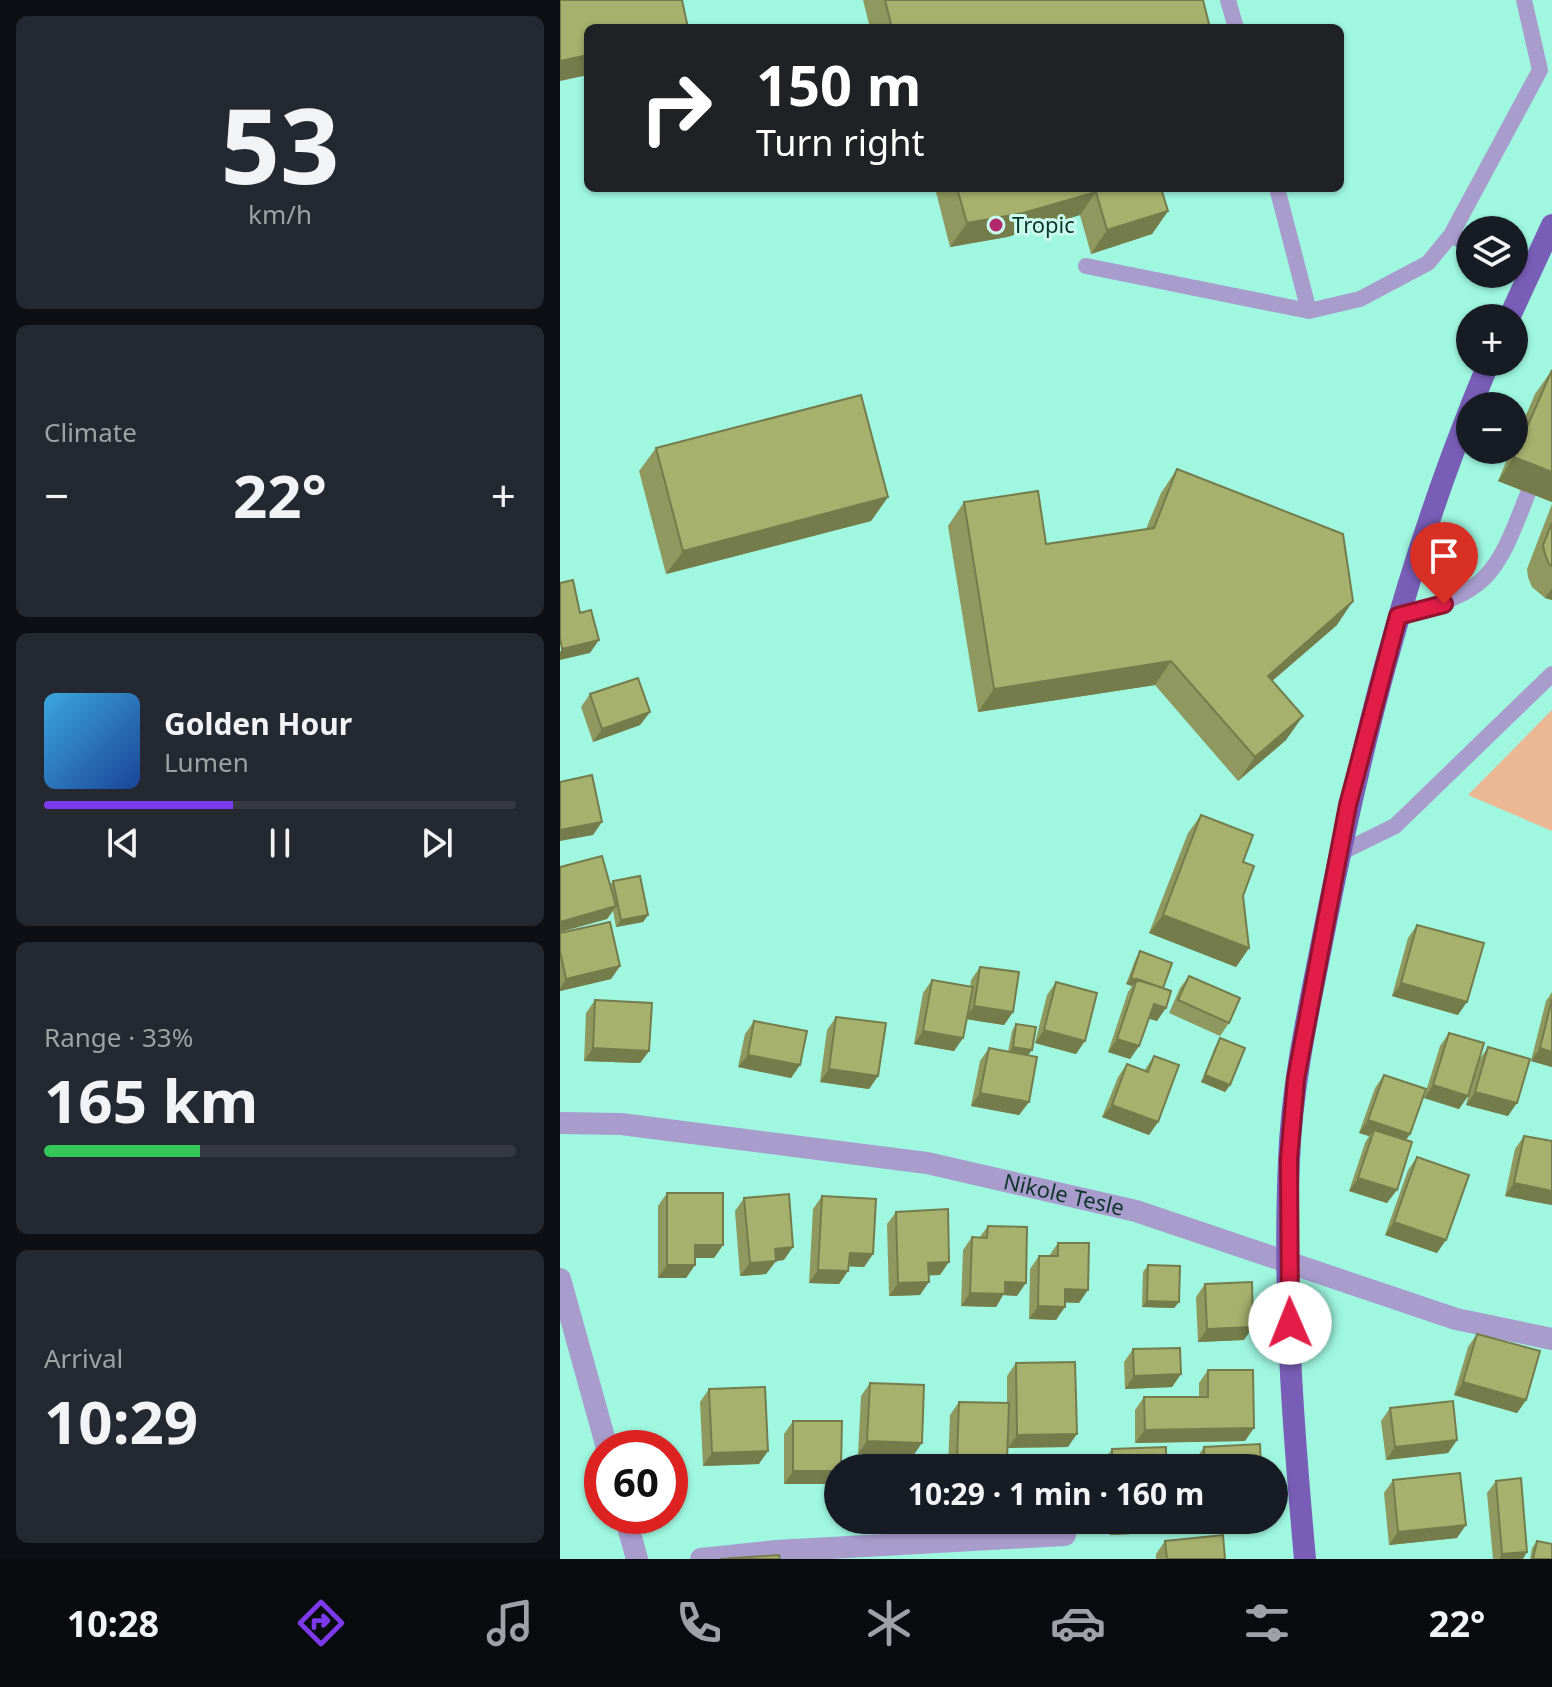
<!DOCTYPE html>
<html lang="en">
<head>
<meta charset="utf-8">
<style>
	body { margin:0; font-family:"Noto Sans",sans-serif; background:#242831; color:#f1f3f6; height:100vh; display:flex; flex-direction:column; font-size:30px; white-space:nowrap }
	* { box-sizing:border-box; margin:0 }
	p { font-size:26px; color:#9ea1a6 }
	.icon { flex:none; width:44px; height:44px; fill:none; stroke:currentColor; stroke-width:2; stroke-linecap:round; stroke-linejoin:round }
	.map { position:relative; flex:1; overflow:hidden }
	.side { display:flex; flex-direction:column; gap:16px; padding:16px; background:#0d0f14; width:560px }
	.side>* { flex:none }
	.guide { position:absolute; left:24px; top:24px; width:760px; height:168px; border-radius:12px; box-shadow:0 2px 6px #0004; background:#202124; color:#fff; overflow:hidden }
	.fabs { position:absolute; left:896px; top:216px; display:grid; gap:16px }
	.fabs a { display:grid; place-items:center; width:72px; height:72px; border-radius:50%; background:#171b24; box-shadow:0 2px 6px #0004; font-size:40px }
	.speed { position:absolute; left:24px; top:1430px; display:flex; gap:16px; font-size:40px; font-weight:700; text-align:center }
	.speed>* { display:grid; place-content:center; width:104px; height:104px; border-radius:50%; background:#171b24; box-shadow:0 2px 6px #0004; line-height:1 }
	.speed .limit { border:12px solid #d22; background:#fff; color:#111 }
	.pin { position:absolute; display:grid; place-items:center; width:68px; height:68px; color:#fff; margin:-82px -34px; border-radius:50% 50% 50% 0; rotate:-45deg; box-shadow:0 0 8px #0007 }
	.pin .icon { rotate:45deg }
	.me { position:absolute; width:88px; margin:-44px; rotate:359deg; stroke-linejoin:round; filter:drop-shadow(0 0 6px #0008) }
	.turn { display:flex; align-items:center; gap:28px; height:168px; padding:0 40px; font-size:36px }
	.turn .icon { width:104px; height:104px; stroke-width:2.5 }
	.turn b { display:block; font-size:56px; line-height:68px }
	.big { font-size:60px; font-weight:700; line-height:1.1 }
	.side .widget { flex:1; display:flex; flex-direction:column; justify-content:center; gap:12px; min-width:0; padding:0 28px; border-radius:12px; background:#242831 }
	.side .dial { align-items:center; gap:0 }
	.dial b { font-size:104px; line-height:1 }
	.song { display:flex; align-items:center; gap:24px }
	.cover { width:96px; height:96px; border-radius:12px; background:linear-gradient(135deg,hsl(200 70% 55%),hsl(220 70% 35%)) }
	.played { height:8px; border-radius:4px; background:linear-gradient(90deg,#7c3aed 40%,#363941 40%) }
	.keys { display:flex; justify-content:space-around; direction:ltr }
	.heat { display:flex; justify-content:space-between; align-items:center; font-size:44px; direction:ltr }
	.charge { height:12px; border-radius:6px; background:linear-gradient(90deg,#34c759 33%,#363941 0) }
	.trip { position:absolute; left:264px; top:1454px; width:464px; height:80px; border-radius:40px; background:#171b24; box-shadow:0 2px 6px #0004; font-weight:700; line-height:80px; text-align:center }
	.dock { display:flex; height:128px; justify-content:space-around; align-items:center; background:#090b0e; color:#9ea1a6 }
	.dock .icon { width:56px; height:56px }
	.dock .selected { color:#7c3aed }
	.dock b { font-size:36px; color:#f1f3f6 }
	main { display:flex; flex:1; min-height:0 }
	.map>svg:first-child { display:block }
</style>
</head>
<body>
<main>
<section class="side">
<div class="widget dial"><b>53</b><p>km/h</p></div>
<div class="widget"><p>Climate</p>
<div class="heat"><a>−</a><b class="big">22°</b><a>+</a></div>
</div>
<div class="widget">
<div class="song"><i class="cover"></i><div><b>Golden Hour</b><p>Lumen</p></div></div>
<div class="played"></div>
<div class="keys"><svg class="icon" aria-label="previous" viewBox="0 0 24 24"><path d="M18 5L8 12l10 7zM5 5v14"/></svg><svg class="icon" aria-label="pause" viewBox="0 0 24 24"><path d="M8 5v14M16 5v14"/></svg><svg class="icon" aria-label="next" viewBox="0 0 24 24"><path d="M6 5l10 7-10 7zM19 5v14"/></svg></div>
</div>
<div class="widget"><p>Range · 33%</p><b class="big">165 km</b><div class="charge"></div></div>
<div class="widget"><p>Arrival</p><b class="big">10:29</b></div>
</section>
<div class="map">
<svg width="992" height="1559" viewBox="0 0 992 1559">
	<rect width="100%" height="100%" fill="#9ff7e0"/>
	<!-- green -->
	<path fill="#ecb793" d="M992,710V831L908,795Z"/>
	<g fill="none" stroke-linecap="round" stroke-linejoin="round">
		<!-- service -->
		<path stroke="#a89ccd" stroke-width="16" d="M668,0L676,28
			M717,188L749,311
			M891,235L910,245
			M526,266L749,311L800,299L868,263L891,235L980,70L964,0
			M838,616C928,592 935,579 968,493
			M778,854L835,826L992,674"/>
		<!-- minor -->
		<g stroke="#a89ccd" stroke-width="22">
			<path id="s1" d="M0,1123L61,1124L367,1163L576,1211L896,1319L992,1339"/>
			<path d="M0,1279L47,1448"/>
			<path d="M65,1516L77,1559"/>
			<path d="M141,1559L216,1551L505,1535"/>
		</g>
		<!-- primary -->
		<path stroke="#795eb7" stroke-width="22" d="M949,318L992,225
			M911,406L929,362
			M745,1559C733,1427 723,1293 729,1160C732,1081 750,1004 765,927C800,750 843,577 910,409"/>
	</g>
	<!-- wall -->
	<path fill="#8f985e" d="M303,0H643L650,28H310Z
		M375,188H614L602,191L608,211L592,234L531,254L520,215L447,237L390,247Z
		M992,370V502L938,481L951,450H954V443L975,394Z
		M96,448L328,497L311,521L106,574L79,471Z
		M617,469L777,625L712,681L726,740L678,781L595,685L418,712L388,526L404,502L486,544L586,529L601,493Z
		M992,504V600L985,598L972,587L968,577L967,569Z
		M30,694L90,712L80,725L33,742L21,707Z
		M641,815L683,862V896L689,948L676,967L589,933L628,833Z
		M0,867L50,885L53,881L88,915L83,922L56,927L53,911L47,919L0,932Z
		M857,925L898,1015L832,996L848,938Z
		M0,933L60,966L51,979L0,991Z
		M580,951L603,988L597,1021L589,1019L579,1046L570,1059L548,1052L568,992L572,986L566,984L576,958Z
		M420,967L453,1012L444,1025L407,1019L403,1038L394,1051L354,1044L363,993L372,980L410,987L411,980Z
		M629,976L669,1023L660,1036L609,1013L620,988Z
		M496,982L516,1054L475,1043L487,995Z
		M992,992V1067L971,1061L986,1001Z
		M35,1000L89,1051L80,1063L24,1061L26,1013Z
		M276,1017L318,1076L309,1089L260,1082L267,1030Z
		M194,1021L240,1065L231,1078L178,1067L185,1034Z
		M456,1024L468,1056L469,1102L459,1115L411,1106L420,1061L429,1048L448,1052L452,1031Z
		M889,1033L919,1060L928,1047L948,1116L906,1105L914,1074L908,1096L899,1109L864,1098L880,1046Z
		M660,1038L670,1085L665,1092L641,1082L656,1045Z
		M594,1056L598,1122L589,1135L542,1117L558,1077L567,1064L584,1071Z
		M824,1075L850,1134L846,1140L827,1203L789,1191L805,1143L809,1136L799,1133L815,1088Z
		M964,1136L992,1141V1205L945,1196L955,1149Z
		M857,1157L877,1253L825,1235L848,1170Z
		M107,1193L163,1245L154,1258H135V1265L126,1278H98V1206Z
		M262,1196L313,1254L304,1267L289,1266L288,1271L279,1284L249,1283L253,1209Z
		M184,1198L224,1260L216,1261L206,1274L180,1276L175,1211Z
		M336,1212L380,1275H369L360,1295L329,1296L327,1224Z
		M428,1226L457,1296L443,1295L436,1307L401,1306L403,1250L412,1237L419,1238Z
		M498,1243L519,1303L505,1302L496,1320L469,1319L470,1269L479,1256H489Z
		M588,1265L619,1302L614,1308L582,1307L583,1272Z
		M645,1284L684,1340L638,1342L636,1297Z
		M917,1334L966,1400L957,1413L894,1395L908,1347Z
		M573,1349L621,1374L612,1387L565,1389L564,1362Z
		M456,1363L508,1447L448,1448L443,1468H388L390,1415L399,1402L447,1403V1376Z
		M648,1370L685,1441L575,1443V1410L584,1397H639V1383Z
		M310,1383L353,1456L298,1454L301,1396Z
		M149,1389L199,1464L143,1466L140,1402Z
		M830,1408L897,1440L888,1453L826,1460L821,1421Z
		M233,1421L272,1484H224V1434Z
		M644,1447L701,1468H635V1460Z
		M552,1449L606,1468H548L547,1456Z
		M833,1480L897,1538L829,1545L824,1493Z
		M936,1481L963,1559H933L927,1493Z
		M550,1520H576L572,1534L550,1535Z
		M605,1541L665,1559H596V1554Z
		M977,1541L992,1559H970L972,1548Z"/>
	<!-- shaded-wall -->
	<path fill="#747c4c" d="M28,55V75L0,81V61Z
		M536,192L520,215L447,237L390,247L407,223Z
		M608,211L592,234L531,254L547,230Z
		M954,457L992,472V502L938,481Z
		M328,497L311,521L106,574L123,551Z
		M992,588V600L985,598Z
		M793,601L777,625L691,699L708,676Z
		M39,640L30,653L0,660V652L2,649Z
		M611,661L595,685L418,712L434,689Z
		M90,712L80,725L33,742L42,729Z
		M743,716L726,740L678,781L695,757Z
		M42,822L33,835L0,841V830Z
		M56,906L47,919L0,932V922Z
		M88,915L83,922L56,927L61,920Z
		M603,915L689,948L676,967L589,933Z
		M60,966L51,979L0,991V988L6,979Z
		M571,978L577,980L572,986L566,984Z
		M841,983L907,1002L898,1015L832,996Z
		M594,1004L606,1008L597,1021L585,1017Z
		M414,1006L453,1012L444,1025L405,1019Z
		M484,1030L525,1041L516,1054L475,1043Z
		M363,1031L403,1038L394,1051L354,1044Z
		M557,1039L579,1046L570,1059L548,1052Z
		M453,1047L472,1050L467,1057L448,1054Z
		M33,1048L89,1051L80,1063L24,1061Z
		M980,1048L992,1052V1067L971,1061Z
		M188,1055L240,1065L231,1078L178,1067Z
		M269,1069L318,1076L309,1089L260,1082Z
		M645,1075L670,1085L665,1092L641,1082Z
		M873,1085L908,1096L899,1109L864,1098Z
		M915,1092L957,1103L948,1116L906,1105Z
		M420,1093L469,1102L459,1115L411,1106Z
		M552,1105L598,1122L589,1135L542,1117Z
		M808,1120L850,1134L841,1147L814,1130L809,1136L799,1133Z
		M798,1178L837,1190L827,1203L789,1191Z
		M954,1183L992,1191V1205L945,1196Z
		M834,1222L886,1240L877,1253L825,1235Z
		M135,1245H163L154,1258H126Z
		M233,1247L224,1260L206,1262L215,1249Z
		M290,1253L313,1254L304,1267L281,1266Z
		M216,1261L206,1274L180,1276L190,1263Z
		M389,1262L380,1275L359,1276L368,1263Z
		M107,1265H135L126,1278H98Z
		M258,1270L288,1271L279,1284L249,1283Z
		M369,1282L360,1295L329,1296L338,1283Z
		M445,1282L466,1283L457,1296L443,1295L436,1307L401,1306L410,1293Z
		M505,1289L528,1290L519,1303L496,1302Z
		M587,1301L619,1302L614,1308L582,1307Z
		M478,1306L505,1307L496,1320L469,1319Z
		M693,1327L684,1340L638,1342L647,1329Z
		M621,1374L612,1387L565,1389L574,1376Z
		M903,1382L966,1400L957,1413L894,1395Z
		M694,1428L685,1441L575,1443L585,1430Z
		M517,1434L508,1447L448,1448L457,1435Z
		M897,1440L888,1453L826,1460L835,1447Z
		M307,1441L362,1443L353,1456L298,1454Z
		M208,1451L199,1464L143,1466L152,1453Z
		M397,1459L447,1461L443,1468H391Z
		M233,1471H278V1476L272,1484H224Z
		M906,1525L897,1538L829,1545L838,1532Z
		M576,1527L572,1534L550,1535L555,1528Z
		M967,1552L963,1559H939L942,1554Z"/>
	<!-- building -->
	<path fill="#a6b16d" stroke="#747c4c" stroke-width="2" d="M0,0H122L128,28H28V55L0,61Z
		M325,0H643L650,28H332Z
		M397,188H601L608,211L547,230L536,192L463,213L407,223Z
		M992,370V472L954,457Z
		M301,395L328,497L123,551L96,448Z
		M617,469L783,534L793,601L708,676L743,716L695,757L611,661L434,689L404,502L478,491L486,544L594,528Z
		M992,523V566L989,564L985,554L983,545Z
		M13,580L20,613L31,610L39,640L2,649L0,638V583Z
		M78,678L90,712L42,729L30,694Z
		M32,775L42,822L0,830V782Z
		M641,815L693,835L683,862L694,866L683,896L689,948L603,915Z
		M42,856L56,906L0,922V867Z
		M80,876L88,915L61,920L53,881Z
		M50,922L60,966L6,979L0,951V933Z
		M857,925L924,943L907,1002L841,983Z
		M580,951L612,963L603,988L571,978Z
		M420,967L459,972L453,1012L414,1006Z
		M629,976L680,998L669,1023L618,1000Z
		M577,979L611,991L606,1008L594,1004L579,1046L557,1039Z
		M372,980L413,987L403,1038L363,1031Z
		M496,982L537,993L525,1041L484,1030Z
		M992,999V1052L980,1048Z
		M35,1000L92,1003L89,1051L33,1048Z
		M276,1017L326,1023L318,1076L269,1069Z
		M194,1021L247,1031L240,1065L188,1055Z
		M456,1024L476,1027L472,1050L453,1047Z
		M889,1033L924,1043L908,1096L873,1085Z
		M660,1038L685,1048L670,1085L645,1075Z
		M928,1047L970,1059L957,1103L915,1092Z
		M429,1048L477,1057L469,1102L420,1093Z
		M594,1056L619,1065L598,1122L552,1105L567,1064L588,1072Z
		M824,1075L866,1089L850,1134L808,1120Z
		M814,1130L852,1142L837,1190L798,1178Z
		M964,1136L992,1141V1191L954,1183Z
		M857,1157L909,1175L886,1240L834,1222Z
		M107,1193H163V1245H135V1265H107Z
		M229,1194L233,1247L215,1249L216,1261L190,1263L184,1198Z
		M262,1196L316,1199L313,1254L290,1253L288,1271L258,1270Z
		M388,1209L389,1262L368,1263L369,1282L338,1283L336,1212Z
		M428,1226L467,1227L466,1283L445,1282V1294L410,1293L412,1237L427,1238Z
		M498,1243H529L528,1290L505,1289V1307L478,1306L479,1256H498Z
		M588,1265L620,1266L619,1302L587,1301Z
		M692,1282L693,1327L647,1329L645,1284Z
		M917,1334L980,1351L966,1400L903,1382Z
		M620,1348L621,1374L574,1376L573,1349Z
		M515,1362L517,1434L457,1435L456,1363Z
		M648,1370H693L694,1428L585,1430L584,1397H648Z
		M310,1383L364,1385L362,1443L307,1441Z
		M205,1387L208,1451L152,1453L149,1389Z
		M893,1401L897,1440L835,1447L830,1408Z
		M399,1402L449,1403L447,1461L397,1459Z
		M233,1421H282L281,1468H278V1471H233Z
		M700,1444L701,1468H645L644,1447Z
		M606,1447V1468H553L552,1449Z
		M900,1473L906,1525L838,1532L833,1480Z
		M961,1478L967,1552L942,1554L936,1481Z
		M555,1520H576V1527L555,1528Z
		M663,1535L665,1559H607L605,1541Z
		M977,1541L992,1544V1559H973Z
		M219,1555L220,1559H160Z"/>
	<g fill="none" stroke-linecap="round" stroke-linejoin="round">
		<!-- route casing -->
		<g stroke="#92132f" stroke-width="20">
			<path id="route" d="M730,1323L729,1159L736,1079L788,805L838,616L884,604"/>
		</g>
		<!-- route -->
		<use href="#route" stroke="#e11d48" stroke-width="14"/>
	</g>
	<!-- markers -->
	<circle fill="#b22a6d" stroke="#cafdee" stroke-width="3" cx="436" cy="225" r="8"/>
	<g text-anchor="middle" stroke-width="6" stroke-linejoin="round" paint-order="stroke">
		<!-- poi labels -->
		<g font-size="22" fill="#0e352c" stroke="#cafdee" text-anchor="start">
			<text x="452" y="233">Tropic</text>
		</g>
		<!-- street labels -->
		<g font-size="22" fill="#0e352c" stroke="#cafdee">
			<text dy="8" stroke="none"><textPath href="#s1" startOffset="510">Nikole Tesle</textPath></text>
		</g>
	</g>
</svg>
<div class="fabs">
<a><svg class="icon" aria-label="layers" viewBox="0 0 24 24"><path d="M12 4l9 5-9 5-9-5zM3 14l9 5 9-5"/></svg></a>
<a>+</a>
<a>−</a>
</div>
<div class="speed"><div class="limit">60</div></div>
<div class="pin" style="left:884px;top:604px;background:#d93025"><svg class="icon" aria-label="arrive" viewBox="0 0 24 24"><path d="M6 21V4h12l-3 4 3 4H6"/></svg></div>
<svg class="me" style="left:730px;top:1323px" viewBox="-20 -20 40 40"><circle r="19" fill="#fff"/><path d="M0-13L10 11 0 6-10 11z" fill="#e11d48"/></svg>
<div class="trip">10:29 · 1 min · 160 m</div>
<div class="guide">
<div class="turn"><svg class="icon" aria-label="right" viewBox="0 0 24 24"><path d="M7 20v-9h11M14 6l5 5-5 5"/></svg><div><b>150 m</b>Turn right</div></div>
</div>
</div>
</main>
<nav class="dock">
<b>10:28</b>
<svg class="icon selected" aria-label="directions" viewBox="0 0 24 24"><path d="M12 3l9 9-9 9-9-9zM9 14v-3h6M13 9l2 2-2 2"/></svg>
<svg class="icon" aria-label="music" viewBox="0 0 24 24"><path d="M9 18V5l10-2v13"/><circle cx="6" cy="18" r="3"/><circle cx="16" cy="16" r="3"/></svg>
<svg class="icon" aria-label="phone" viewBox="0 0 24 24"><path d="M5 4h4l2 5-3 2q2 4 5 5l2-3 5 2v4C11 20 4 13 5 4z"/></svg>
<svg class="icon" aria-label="climate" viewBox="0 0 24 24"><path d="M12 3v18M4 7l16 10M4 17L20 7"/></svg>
<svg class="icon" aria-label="car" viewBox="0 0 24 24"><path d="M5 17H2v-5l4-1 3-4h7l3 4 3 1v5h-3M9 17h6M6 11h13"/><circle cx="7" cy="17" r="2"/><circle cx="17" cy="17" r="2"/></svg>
<svg class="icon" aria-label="filters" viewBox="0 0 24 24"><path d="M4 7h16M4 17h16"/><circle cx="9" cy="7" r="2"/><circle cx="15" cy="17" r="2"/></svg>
<b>22°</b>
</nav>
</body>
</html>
